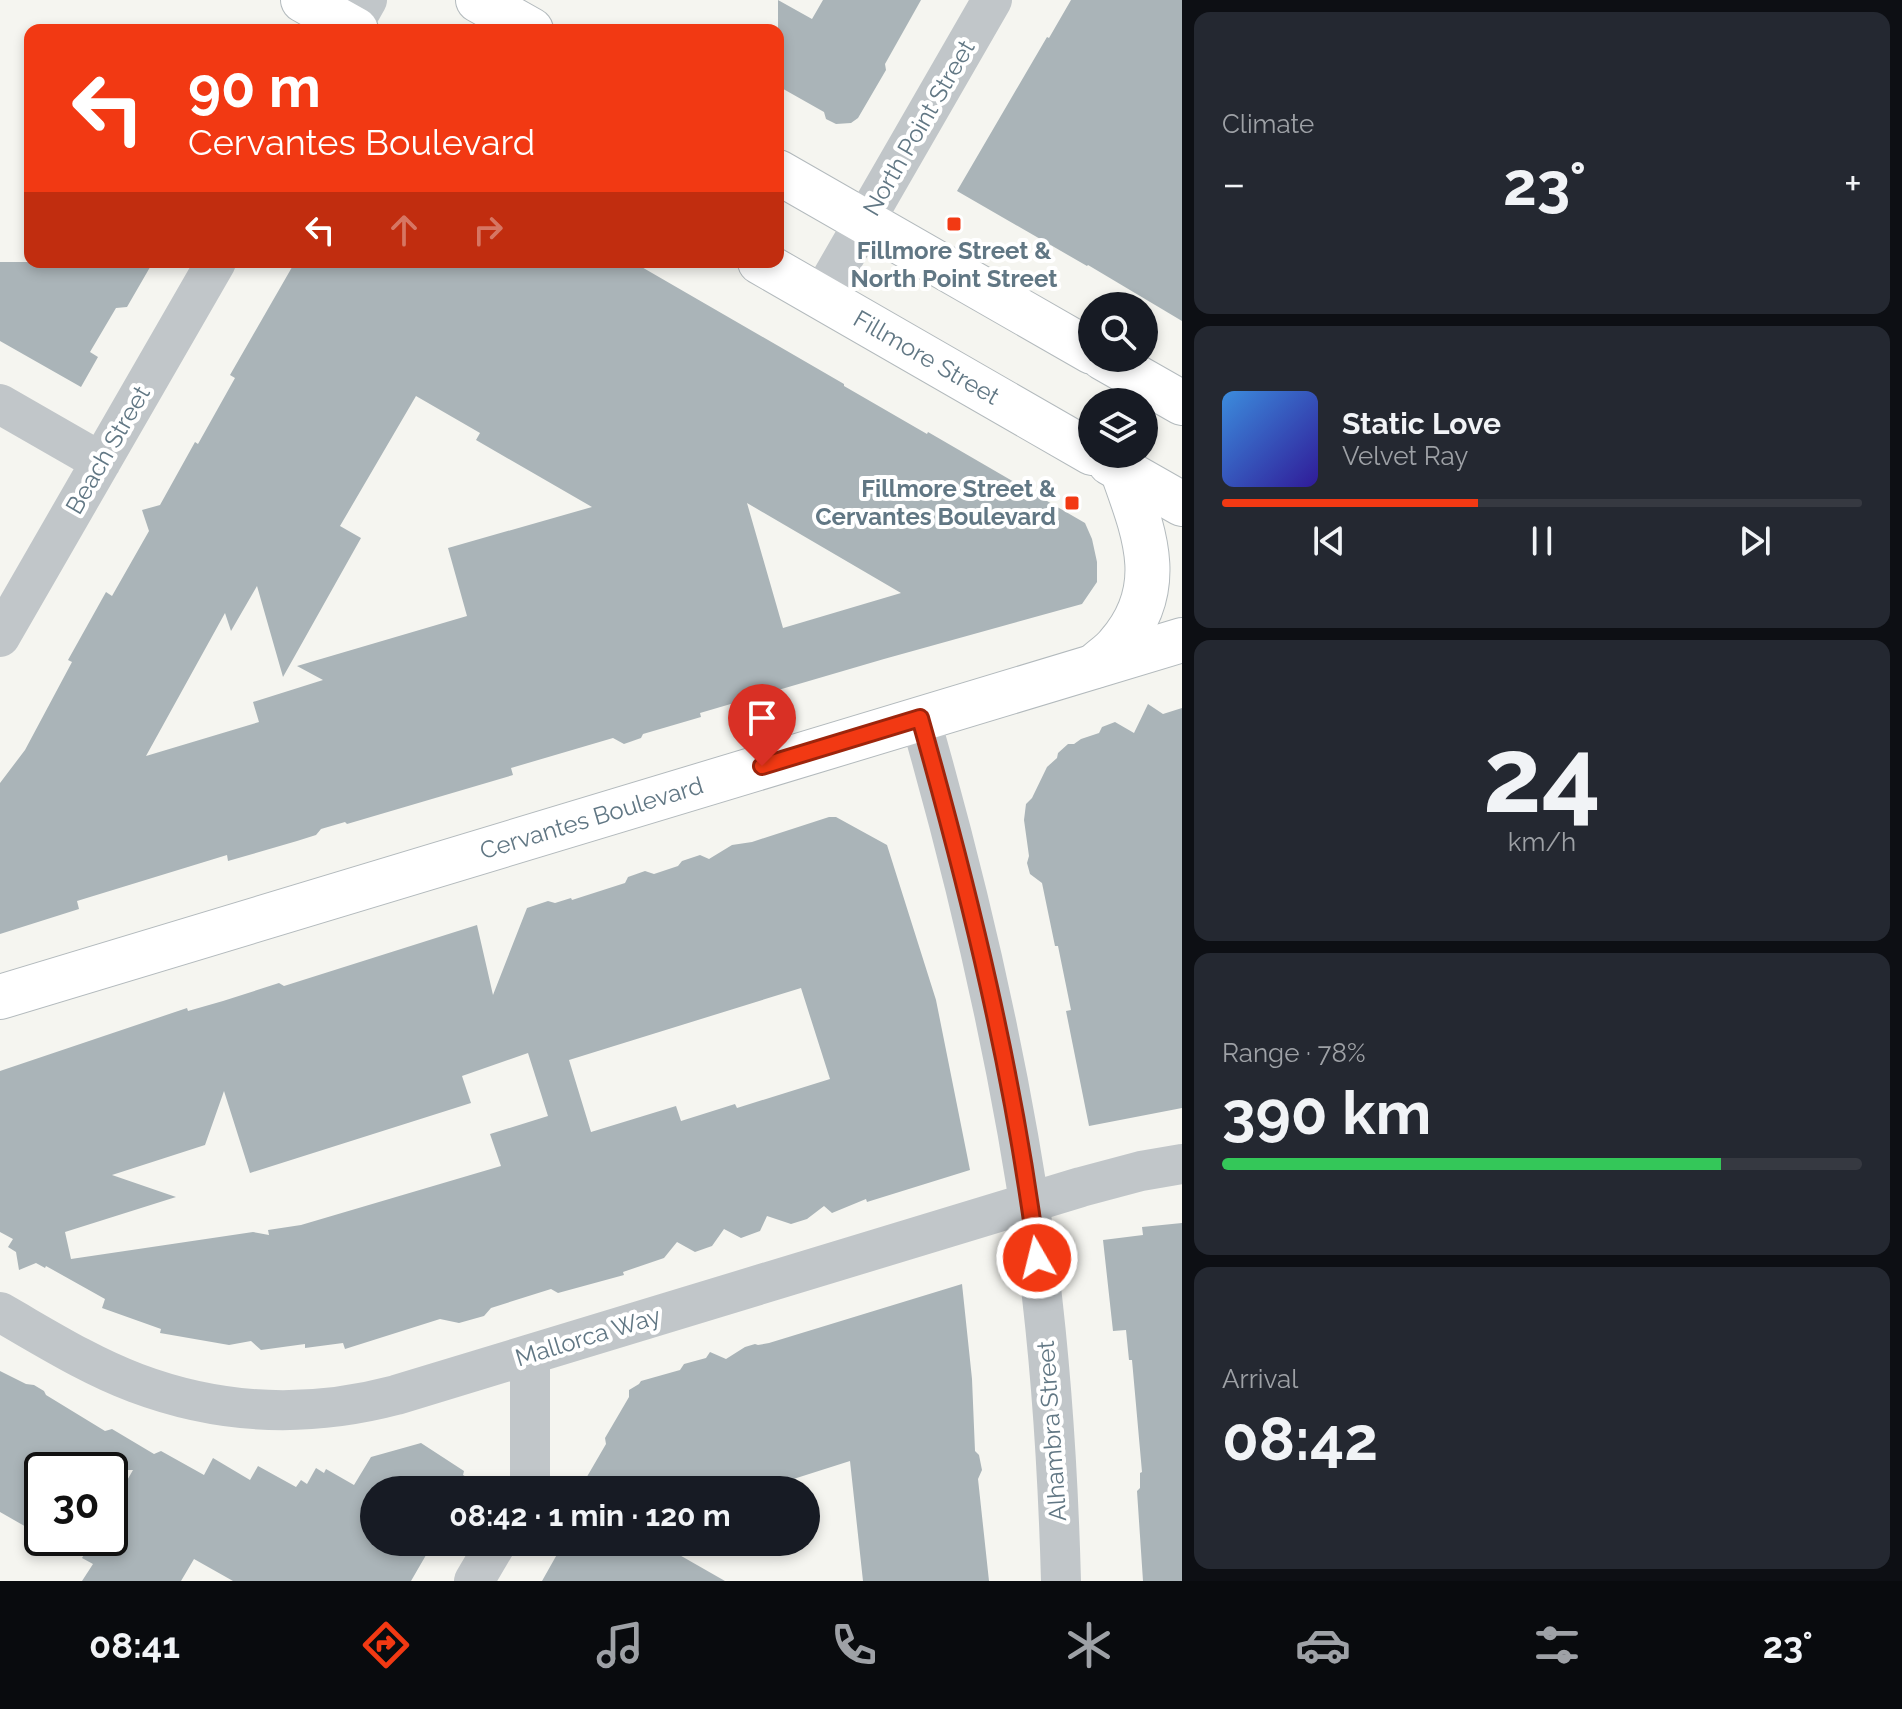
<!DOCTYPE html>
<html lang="en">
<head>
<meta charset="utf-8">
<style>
	body { margin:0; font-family:Raleway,sans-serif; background:#242831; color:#f1f3f6; height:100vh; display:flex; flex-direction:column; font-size:30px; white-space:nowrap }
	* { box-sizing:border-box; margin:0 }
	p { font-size:26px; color:#9ea1a6 }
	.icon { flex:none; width:44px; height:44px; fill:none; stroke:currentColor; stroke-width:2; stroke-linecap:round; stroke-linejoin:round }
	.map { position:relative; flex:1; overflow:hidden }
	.panel { display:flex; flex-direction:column; gap:12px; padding:12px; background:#0d0f14; width:720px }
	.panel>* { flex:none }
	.banner { position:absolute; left:24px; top:24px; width:760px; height:244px; border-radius:16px; box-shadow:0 4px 12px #0003; background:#f23913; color:#fff; overflow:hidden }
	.buttons { position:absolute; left:1078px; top:292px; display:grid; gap:16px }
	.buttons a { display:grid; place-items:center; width:80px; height:80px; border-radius:50%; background:#171b24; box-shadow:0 4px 12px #0003; font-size:40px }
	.speed { position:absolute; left:24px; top:1452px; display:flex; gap:16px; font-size:40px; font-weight:700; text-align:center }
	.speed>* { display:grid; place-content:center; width:104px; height:104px; border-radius:50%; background:#171b24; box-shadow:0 4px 12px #0003; line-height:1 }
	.speed .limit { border:4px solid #111; border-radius:12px; background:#fff; color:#111 }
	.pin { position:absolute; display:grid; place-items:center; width:68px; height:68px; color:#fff; margin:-82px -34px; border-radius:50% 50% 50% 0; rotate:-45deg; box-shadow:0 0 8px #0007 }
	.pin .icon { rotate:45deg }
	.me { position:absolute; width:88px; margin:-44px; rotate:352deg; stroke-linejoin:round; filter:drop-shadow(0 0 6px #0008) }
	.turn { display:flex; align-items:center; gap:28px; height:168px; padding:0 32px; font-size:36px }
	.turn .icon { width:104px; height:104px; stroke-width:2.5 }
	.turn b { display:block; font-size:56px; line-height:68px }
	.lanes { display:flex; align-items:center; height:76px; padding:0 32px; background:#0003; justify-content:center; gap:40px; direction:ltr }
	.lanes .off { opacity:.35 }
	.big { font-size:60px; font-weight:700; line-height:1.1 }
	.panel .card { flex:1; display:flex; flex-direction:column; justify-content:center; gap:12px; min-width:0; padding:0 28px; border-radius:16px; background:#242831 }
	.panel .dial { align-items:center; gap:0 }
	.dial b { font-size:104px; line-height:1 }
	.song { display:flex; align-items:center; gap:24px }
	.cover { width:96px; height:96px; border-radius:12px; background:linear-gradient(135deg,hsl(210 70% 55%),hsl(250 70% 35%)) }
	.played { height:8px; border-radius:4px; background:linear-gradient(90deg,#f23913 40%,#363941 40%) }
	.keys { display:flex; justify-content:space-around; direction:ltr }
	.heat { display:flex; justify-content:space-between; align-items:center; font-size:44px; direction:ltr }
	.charge { height:12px; border-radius:6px; background:linear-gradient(90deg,#34c759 78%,#363941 0) }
	.trip { position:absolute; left:360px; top:1476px; width:460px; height:80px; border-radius:40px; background:#171b24; box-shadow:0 4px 12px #0003; font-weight:700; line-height:80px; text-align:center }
	.tabs { display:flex; height:128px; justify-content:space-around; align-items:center; background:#090b0e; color:#9ea1a6 }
	.tabs .icon { width:56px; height:56px }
	.tabs .on { color:#f23913 }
	.tabs b { font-size:36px; color:#f1f3f6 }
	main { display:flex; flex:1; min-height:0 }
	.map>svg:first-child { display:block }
</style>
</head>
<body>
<main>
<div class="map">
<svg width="1182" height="1581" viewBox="0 0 1182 1581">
	<rect width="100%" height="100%" fill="#f5f5f0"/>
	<!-- building -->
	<path fill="#aab4b8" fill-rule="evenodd" d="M778,0L812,19L823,0H921L885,64L886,70L858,118L851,123L836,124L826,119L824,112L778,86Z
		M1071,0H1182V321L1088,265L1087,266L957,191L1047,37L1049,38Z
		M0,262H153L127,307L116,308L90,352L98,357L81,387L0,341Z
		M295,262H633L844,384V386L927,434L928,432L1085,523L1092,539L1097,562V582L1082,604L884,659L700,713L701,717L643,734L641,738L624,744L613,738L511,768L513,775L347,824L345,822L321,829L316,835L297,841L228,861L227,855L77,901L79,909L0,934V783L25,750L72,662L68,660L106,592L112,596L149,531L142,510L160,505L195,442L198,444L235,378L230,375ZM416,396L480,433L476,440L592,507L448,548L467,616L297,666L323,680L253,702L259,722L146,756L225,613L231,631L257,586L283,677L361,538L340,526ZM747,503L901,593L783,628Z
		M1148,704L1163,714L1182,708V1108L1089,1126L1066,1011L1071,1010L1058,946H1055L1042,883L1030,874L1027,863L1029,856L1024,820L1026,804L1032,798L1047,767L1057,758L1058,753L1068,744H1074L1081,739L1099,733L1102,727L1115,722L1134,733Z
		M829,817H836L887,845L936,1000L970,1170L867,1202L866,1199L832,1213L824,1206L807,1219L791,1224L767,1216L760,1231L741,1238L724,1229L712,1246L695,1252L677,1242L664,1258L623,1272L624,1275L558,1293L551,1289L491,1308L484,1316L459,1323L440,1319L345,1349L343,1343L305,1348V1344L261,1350L251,1341L229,1345L160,1333L161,1329L102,1308L105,1299L46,1266L45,1268L36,1263L19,1270L16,1252L8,1247L13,1239L0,1232V1071L187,1008L188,1011L223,1001L279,983L284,986L477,925L493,995L527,908L548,901L555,903L571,898L572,900L625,883L628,877L645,871L654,874L678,866L682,861L700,855L709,859L732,845L752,842ZM801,988L830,1079L737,1108L735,1104L681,1121L676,1106L591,1132L569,1060ZM528,1053L548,1116L490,1134L501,1166L301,1225L268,1230L269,1235L253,1232L71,1259L65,1232L176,1197L112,1175L205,1145L224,1091L250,1173L471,1103L462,1076Z
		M1182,1223V1581H1143L1137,1491L1140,1488V1473L1142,1472L1132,1360H1129L1126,1330L1113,1331L1103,1240L1143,1235L1142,1227Z
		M962,1284L972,1379L975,1451L979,1455L982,1470L978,1479L989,1581H863L850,1461L759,1490H595L601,1479L581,1487L606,1444L605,1438L629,1397V1390L639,1384L641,1381L680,1370L684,1364L706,1358L710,1352L726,1359L745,1347L755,1344L758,1345L769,1343Z
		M0,1371L26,1384L34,1385L44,1391L46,1395L105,1431L112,1429L154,1454L161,1451L204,1475L213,1458L250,1480L258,1466L296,1487L301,1480L307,1484L316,1468L324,1473L326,1469L354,1485L371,1457L421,1443L464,1471L463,1475L473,1481L468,1490H374V1542H436L433,1543L411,1581H233L194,1559L181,1581H82L93,1564L82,1558L94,1538H110V1510L133,1470H42V1536L0,1512Z
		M564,1542H673L669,1549L725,1581H542Z"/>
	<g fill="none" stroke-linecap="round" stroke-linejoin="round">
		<!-- secondary casing -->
		<g stroke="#b3babd" stroke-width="46">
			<g id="secondary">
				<path d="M303,0L356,30"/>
				<path d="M478,0L531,30"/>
				<path d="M778,172L1092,352"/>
				<path id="s1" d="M760,262L1092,453"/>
				<path d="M1103,358L1182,403"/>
				<path d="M1110,463L1182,504"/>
				<path d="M1095,666C1102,659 1112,653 1118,645C1168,588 1144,532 1122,470"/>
				<path id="s2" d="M0,997L1182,640"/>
			</g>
		</g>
		<!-- street -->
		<path stroke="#c1c6c9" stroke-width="40" d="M350,30L367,0
			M821,297L992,0
			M0,404L101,462
			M0,637L216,262
			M920,718C970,892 1011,1070 1036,1249C1051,1359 1058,1471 1061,1581
			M0,1312C44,1337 88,1365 136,1383C221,1415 309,1418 396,1395L1081,1187L1141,1171L1182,1164
			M526,1490L530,1483V1355
			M474,1581L497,1542"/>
		<!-- secondary -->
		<use href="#secondary" stroke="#fff" stroke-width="44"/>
	</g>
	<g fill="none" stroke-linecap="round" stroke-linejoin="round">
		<!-- route casing -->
		<g stroke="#9d250c" stroke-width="20">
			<path id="route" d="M762,766L920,718C970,895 1014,1075 1037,1258"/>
		</g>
		<!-- route -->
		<use href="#route" stroke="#f23913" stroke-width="14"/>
	</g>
	<!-- markers -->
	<g fill="#f23913" stroke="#fff" stroke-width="3">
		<rect x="946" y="216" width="16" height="16" rx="4"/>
		<rect x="1064" y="495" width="16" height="16" rx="4"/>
	</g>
	<g text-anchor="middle" stroke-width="8" stroke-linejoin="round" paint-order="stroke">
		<!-- street labels -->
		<g font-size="24" fill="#617784" stroke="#fff">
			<text transform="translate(919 128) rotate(-60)" y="8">North Point Street</text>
			<text dy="8" stroke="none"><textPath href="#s1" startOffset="192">Fillmore Street</textPath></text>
			<text transform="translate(108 450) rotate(-60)" y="8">Beach Street</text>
			<text dy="8" stroke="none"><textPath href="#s2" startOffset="618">Cervantes Boulevard</textPath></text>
			<text transform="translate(588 1337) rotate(-17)" y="8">Mallorca Way</text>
			<text transform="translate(1052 1431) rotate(-94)" y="8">Alhambra Street</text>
		</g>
		<!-- poi labels -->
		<g font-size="24" font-weight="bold" fill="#617784" stroke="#fff">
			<text x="954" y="259">Fillmore Street &amp;<tspan x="954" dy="28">North Point Street</tspan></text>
			<text x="1056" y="497" text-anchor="end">Fillmore Street &amp;<tspan x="1056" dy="28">Cervantes Boulevard</tspan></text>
		</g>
	</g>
</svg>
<div class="buttons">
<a><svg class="icon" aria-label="search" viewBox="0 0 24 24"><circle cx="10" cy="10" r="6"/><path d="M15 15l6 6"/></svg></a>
<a><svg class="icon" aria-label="layers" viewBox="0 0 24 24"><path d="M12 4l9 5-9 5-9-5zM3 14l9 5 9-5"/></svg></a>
</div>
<div class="speed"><div class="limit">30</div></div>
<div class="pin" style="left:762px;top:766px;background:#d93025"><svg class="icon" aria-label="arrive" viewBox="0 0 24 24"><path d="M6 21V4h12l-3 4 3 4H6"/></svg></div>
<svg class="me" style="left:1037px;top:1258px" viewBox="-20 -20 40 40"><circle r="17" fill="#f23913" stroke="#fff" stroke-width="3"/><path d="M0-11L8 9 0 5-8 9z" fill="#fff"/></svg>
<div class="trip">08:42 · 1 min · 120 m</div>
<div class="banner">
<div class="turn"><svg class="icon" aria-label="left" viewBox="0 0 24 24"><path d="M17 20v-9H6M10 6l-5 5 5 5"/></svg><div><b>90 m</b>Cervantes Boulevard</div></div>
<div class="lanes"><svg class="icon" aria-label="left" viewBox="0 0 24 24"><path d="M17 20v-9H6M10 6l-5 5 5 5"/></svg><svg class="icon off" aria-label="ahead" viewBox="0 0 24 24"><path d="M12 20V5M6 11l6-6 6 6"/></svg><svg class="icon off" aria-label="right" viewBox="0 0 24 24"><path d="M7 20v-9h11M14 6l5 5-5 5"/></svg></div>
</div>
</div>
<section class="panel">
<div class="card"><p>Climate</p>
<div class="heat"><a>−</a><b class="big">23°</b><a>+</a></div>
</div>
<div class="card">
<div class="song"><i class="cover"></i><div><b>Static Love</b><p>Velvet Ray</p></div></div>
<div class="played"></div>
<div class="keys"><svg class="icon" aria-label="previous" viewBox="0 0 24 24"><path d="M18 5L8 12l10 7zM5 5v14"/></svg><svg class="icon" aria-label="pause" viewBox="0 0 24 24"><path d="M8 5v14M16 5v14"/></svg><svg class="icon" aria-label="next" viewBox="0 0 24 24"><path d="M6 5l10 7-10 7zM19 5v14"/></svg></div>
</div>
<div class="card dial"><b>24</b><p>km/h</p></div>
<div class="card"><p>Range · 78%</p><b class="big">390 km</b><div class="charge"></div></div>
<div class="card"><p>Arrival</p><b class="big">08:42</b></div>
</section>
</main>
<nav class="tabs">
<b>08:41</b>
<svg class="icon on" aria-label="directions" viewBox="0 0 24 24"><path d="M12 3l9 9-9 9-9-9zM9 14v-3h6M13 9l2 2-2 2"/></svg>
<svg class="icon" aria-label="music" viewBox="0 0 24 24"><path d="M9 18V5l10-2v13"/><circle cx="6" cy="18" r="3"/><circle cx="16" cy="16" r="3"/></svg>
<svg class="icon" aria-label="phone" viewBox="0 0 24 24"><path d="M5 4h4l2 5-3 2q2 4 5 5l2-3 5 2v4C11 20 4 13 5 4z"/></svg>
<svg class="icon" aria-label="climate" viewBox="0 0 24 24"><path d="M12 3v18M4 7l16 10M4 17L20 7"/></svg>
<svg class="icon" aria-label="car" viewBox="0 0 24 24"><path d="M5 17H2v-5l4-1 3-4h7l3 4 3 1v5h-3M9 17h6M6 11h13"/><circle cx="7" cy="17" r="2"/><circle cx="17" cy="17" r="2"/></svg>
<svg class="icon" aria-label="filters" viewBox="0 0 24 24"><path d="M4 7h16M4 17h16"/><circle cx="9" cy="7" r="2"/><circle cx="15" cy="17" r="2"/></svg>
<b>23°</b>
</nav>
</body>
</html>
